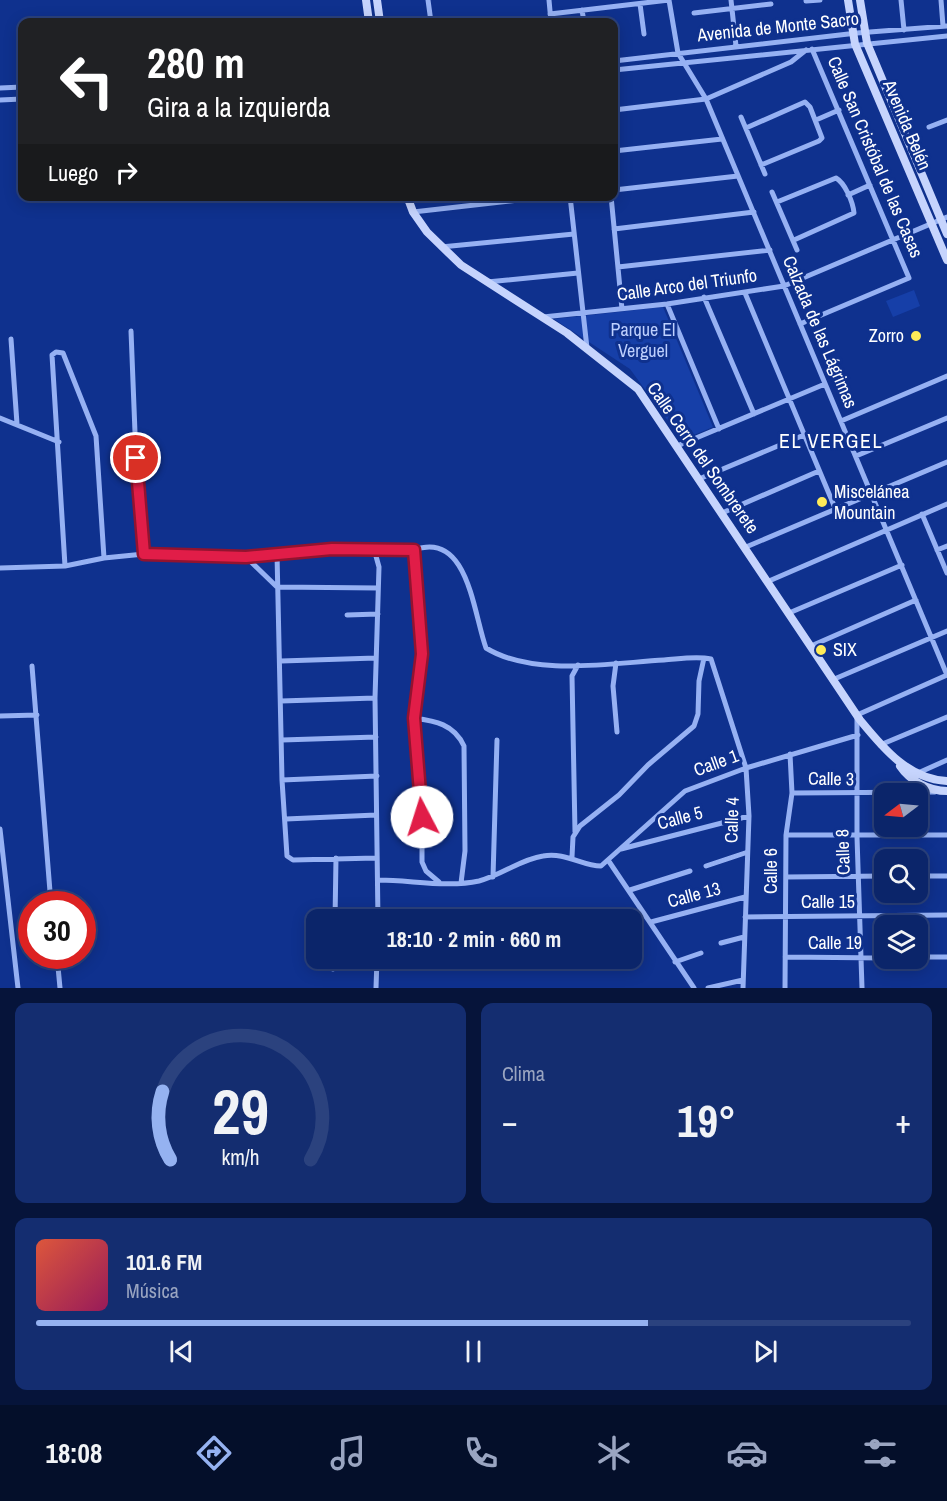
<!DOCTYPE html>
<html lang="es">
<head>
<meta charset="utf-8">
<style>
	body { margin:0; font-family:"Archivo Narrow",sans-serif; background:#142d70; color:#f1f3f6; height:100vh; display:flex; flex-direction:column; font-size:22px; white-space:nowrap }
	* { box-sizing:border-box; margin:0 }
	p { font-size:20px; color:#9aa5c1 }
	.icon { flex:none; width:33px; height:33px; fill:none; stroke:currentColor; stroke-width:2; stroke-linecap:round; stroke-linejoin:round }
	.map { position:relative; height:988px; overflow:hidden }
	.details { display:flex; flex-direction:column; gap:15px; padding:15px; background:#06143a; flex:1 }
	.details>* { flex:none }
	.banner { position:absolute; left:18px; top:18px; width:600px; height:183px; border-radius:12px; box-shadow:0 3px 15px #0003,0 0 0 2px #2b427e; background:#202124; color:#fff; overflow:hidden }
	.needle { width:39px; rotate:254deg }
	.controls { position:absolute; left:874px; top:783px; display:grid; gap:12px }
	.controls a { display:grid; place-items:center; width:54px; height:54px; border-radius:12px; background:#0b256a; box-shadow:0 3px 15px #0003,0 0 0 2px #2b427e; font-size:30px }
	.speed { position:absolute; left:18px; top:891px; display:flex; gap:12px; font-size:30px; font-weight:700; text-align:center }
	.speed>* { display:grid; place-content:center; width:78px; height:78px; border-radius:50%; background:#0b256a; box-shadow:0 3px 15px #0003,0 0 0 2px #2b427e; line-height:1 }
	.speed .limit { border:9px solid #d22; background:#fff; color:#111 }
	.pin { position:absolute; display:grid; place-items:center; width:51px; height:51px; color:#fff; margin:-26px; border:3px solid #fff; border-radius:50%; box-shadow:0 2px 6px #0007 }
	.me { position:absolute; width:66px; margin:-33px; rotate:355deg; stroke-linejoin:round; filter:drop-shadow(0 0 4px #0008) }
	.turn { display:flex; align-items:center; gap:21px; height:126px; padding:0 30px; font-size:27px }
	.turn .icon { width:78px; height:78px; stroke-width:2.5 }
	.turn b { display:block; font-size:42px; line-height:51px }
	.then { display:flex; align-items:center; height:57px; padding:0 30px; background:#0003; gap:12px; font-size:22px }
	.big { font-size:45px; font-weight:800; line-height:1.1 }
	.details .card { flex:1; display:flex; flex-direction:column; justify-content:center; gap:9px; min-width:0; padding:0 21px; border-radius:12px; background:#142d70 }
	.details .dial { align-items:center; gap:0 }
	.dial svg { height:156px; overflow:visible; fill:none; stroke:#2b427e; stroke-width:7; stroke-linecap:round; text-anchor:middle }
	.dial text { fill:#f1f3f6; stroke:none }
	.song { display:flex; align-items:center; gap:18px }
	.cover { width:72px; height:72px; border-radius:9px; background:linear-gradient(135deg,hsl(10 70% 55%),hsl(330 70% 35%)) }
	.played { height:6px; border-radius:3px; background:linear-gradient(90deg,#95b2f1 70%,#2b427e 70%) }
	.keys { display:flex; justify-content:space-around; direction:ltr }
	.heat { display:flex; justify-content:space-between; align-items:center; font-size:33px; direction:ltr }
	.details .tiles { flex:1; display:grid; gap:15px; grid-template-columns:1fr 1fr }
	.card:last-child { grid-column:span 2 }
	.trip { position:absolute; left:306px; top:909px; width:336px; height:60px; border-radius:12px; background:#0b256a; box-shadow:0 3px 15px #0003,0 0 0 2px #2b427e; font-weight:800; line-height:60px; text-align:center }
	.dock { display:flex; height:96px; justify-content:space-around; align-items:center; background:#040f2a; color:#9aa5c1 }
	.dock .icon { width:42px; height:42px }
	.dock .selected { color:#95b2f1 }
	.dock b { font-size:27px; color:#f1f3f6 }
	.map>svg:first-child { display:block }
</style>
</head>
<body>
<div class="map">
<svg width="947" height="988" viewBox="0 0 947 988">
	<rect width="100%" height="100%" fill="#0f318e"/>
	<!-- green -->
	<path fill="#163fa8" d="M914,290L920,306L893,317L886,301Z
		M663,307L713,427L682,440L630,369L554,319Z"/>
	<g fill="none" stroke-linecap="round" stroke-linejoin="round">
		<!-- street -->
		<path stroke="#96b1f3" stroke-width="5" d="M428,0L431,22
			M549,0L551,22
			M669,0L678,53L706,99L947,675
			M731,0L736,46
			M901,0L904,30
			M941,0L943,26
			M806,1L820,0
			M640,4L644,34
			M582,10L584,22
			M694,13L771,4
			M550,14L669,0
			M614,61L857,33L947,26
			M614,70L947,36
			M0,88L22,87
			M0,100L22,99
			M614,110L706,99L791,62L806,50
			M741,117L765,174
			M816,120L839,110
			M929,127L947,120
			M746,128L805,102L810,107L822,138L819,141L761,165
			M614,151L722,139
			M614,190L738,176
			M772,192L797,250
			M848,195L870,185
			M570,196L587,348
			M611,196L622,309
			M777,202L836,178C845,183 853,202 854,213L794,240
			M413,212L553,196
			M614,229L754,212
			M441,247L574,234
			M618,267L770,250
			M487,282L578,273
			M745,293L835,508
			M704,297L754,414
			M667,304L719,429
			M543,317L667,304L784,286L947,217
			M800,324L909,278L812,49
			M131,331L136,458L144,554
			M11,339L17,424
			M0,418L59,442
			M841,421L947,376
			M677,446L825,384
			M856,456L947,418
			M699,479L804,435
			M722,513L819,471
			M922,514L947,573
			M746,547L947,462
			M374,549L379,567L375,698L378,920
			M414,550L422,654L414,718L422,817V862L426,871L439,882
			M937,550L947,546
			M277,554L282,780L287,856L293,860L376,858
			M246,557L277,587L378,588
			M65,566L52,355L56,352L63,353L96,436L104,558
			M0,568L65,566L104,558L144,554L246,557L332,549L414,550C468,530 473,612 486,648C533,677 611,663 664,660C679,659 696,656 711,659L746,768L749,816L743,988
			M769,581L947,504
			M789,613L902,565
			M347,615L378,614
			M811,646L916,600
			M281,661L376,658
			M616,663L613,686L617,732
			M32,666L51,904
			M832,680L947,631
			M281,701L375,698
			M0,716L37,715
			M414,718C435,721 454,724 464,746L465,851L461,883
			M282,740L376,737
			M880,745L947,717
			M918,773L947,760
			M282,780L377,776
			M792,793L935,792
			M286,819L376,815
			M0,829L18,988
			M575,832L572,676L578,665
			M786,835H947
			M621,849L749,816
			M572,857L573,837L580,826L619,795L648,765L694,726L698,714L699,681L704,658
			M608,860L694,988
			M706,866L745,853
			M918,876H947
			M493,877L497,740
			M786,877L885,876
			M379,880C411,880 447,888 479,881C502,875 521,859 543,856C566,852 582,866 601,866L685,791L746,768L858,735
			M630,890L690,871
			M745,917L947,915
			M335,920L336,858
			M651,922L745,897
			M721,943L744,937
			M57,956L60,988
			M785,957L885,958
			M918,957H947
			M675,962L701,953
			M333,969L334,958
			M376,988L377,958
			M708,988L743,980
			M785,988L786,835L792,793L790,754
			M862,988L857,837V715L947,675"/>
		<!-- secondary -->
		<path stroke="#c6d4fd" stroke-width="8" d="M366,0L369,22
			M377,0L380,22
			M848,0L855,44L947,260
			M860,0L867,43L947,234
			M407,196L413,212L427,232L461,265L567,333L638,389L860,720C883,748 908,779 947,781
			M900,766C910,781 929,791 947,791"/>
	</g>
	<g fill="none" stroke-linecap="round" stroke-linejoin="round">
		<!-- route casing -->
		<g stroke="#92132f" stroke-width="15">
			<path id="route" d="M136,458L144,554L246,557L332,549L414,550L422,654L414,718L422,817"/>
		</g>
		<!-- route -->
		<use href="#route" stroke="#e11d48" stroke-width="10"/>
	</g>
	<!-- markers -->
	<g fill="#ffeb58" stroke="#0f318e" stroke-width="2">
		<circle cx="916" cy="336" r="6"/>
		<circle cx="822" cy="502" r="6"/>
		<circle cx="821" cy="650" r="6"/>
	</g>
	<g text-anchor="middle" stroke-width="6" stroke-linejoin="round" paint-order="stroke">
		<!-- street labels -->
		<g font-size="18" fill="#fff" stroke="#0f318e">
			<text transform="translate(778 27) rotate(-6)" y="6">Avenida de Monte Sacro</text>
			<text transform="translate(907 125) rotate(67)" y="6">Avenida Belén</text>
			<text transform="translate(875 157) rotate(67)" y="6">Calle San Cristóbal de las Casas</text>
			<text transform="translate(687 285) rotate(-8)" y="6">Calle Arco del Triunfo</text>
			<text transform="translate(820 332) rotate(67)" y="6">Calzada de las Lágrimas</text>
			<text transform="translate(703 458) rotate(55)" y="6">Calle Cerro del Sombrerete</text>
			<text transform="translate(716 763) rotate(-20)" y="6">Calle 1</text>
			<text transform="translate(831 779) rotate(1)" y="6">Calle 3</text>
			<text transform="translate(680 818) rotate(-15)" y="6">Calle 5</text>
			<text transform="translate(732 820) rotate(-88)" y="6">Calle 4</text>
			<text transform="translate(843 852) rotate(-92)" y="6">Calle 8</text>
			<text transform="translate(771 871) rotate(-90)" y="6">Calle 6</text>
			<text transform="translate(694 895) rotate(-15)" y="6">Calle 13</text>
			<text x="828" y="908">Calle 15</text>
			<text x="835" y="949">Calle 19</text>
		</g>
		<!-- park labels -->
		<g font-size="18" fill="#bed0fe" stroke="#0f318e">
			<text x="643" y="336">Parque El<tspan x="643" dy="21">Verguel</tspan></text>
		</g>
		<!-- poi labels -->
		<g font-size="18" fill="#fff" stroke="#0f318e" text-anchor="start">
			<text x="904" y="342" text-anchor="end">Zorro</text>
			<text x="834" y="498">Miscelánea<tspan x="834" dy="21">Mountain</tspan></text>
			<text x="833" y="656">SIX</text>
		</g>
		<!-- neighbourhood labels -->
		<g font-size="20" letter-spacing="1.5" fill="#fff" stroke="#0f318e">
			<text x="831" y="448">EL VERGEL</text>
		</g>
	</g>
</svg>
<div class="controls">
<a><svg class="needle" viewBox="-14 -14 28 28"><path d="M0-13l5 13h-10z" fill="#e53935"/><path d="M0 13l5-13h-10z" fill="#9aa5c1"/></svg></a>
<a><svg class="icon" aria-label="search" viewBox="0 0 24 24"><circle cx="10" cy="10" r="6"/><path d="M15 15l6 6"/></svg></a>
<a><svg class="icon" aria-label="layers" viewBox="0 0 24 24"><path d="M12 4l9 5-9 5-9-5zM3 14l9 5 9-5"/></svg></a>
</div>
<div class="speed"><div class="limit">30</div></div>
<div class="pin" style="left:136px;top:458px;background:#d93025"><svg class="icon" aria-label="arrive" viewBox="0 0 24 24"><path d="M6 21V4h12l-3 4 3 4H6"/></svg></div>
<svg class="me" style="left:422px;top:817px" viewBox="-20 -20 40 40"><circle r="19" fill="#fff"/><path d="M0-13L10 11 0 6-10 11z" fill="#e11d48"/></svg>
<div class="trip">18:10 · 2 min · 660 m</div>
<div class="banner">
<div class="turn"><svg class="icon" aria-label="left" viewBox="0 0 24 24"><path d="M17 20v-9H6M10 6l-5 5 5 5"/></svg><div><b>280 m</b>Gira a la izquierda</div></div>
<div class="then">Luego<svg class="icon" aria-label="right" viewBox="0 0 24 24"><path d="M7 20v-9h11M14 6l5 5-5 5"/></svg></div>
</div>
</div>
<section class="details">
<div class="tiles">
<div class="card dial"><svg viewBox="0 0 100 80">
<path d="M14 69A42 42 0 1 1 86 69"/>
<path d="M14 69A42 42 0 0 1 10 34" stroke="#95b2f1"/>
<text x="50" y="56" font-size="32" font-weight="700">29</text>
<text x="50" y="72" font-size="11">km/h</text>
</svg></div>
<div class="card"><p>Clima</p>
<div class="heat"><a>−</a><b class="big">19°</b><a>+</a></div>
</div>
<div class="card">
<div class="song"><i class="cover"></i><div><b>101.6 FM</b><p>Música</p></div></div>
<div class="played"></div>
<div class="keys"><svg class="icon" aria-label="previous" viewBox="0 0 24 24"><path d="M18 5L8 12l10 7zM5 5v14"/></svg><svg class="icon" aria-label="pause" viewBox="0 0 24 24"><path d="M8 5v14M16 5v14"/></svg><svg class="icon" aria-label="next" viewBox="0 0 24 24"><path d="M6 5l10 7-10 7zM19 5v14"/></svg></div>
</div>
</div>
</section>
<nav class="dock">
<b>18:08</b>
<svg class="icon selected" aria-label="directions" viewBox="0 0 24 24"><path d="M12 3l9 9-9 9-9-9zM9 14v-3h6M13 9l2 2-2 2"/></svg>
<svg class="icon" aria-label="music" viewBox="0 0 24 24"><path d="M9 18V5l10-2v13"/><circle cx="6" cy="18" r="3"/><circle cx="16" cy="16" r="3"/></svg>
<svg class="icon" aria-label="phone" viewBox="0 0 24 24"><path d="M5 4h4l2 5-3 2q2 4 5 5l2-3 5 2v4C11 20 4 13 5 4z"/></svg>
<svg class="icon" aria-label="climate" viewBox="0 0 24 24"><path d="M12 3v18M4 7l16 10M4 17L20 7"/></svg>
<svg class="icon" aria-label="car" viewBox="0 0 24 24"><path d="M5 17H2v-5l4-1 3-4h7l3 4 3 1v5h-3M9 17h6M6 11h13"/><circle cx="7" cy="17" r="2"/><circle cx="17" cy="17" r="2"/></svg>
<svg class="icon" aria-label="filters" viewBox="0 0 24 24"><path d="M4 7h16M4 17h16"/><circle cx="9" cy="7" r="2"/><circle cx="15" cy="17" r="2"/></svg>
</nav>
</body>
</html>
